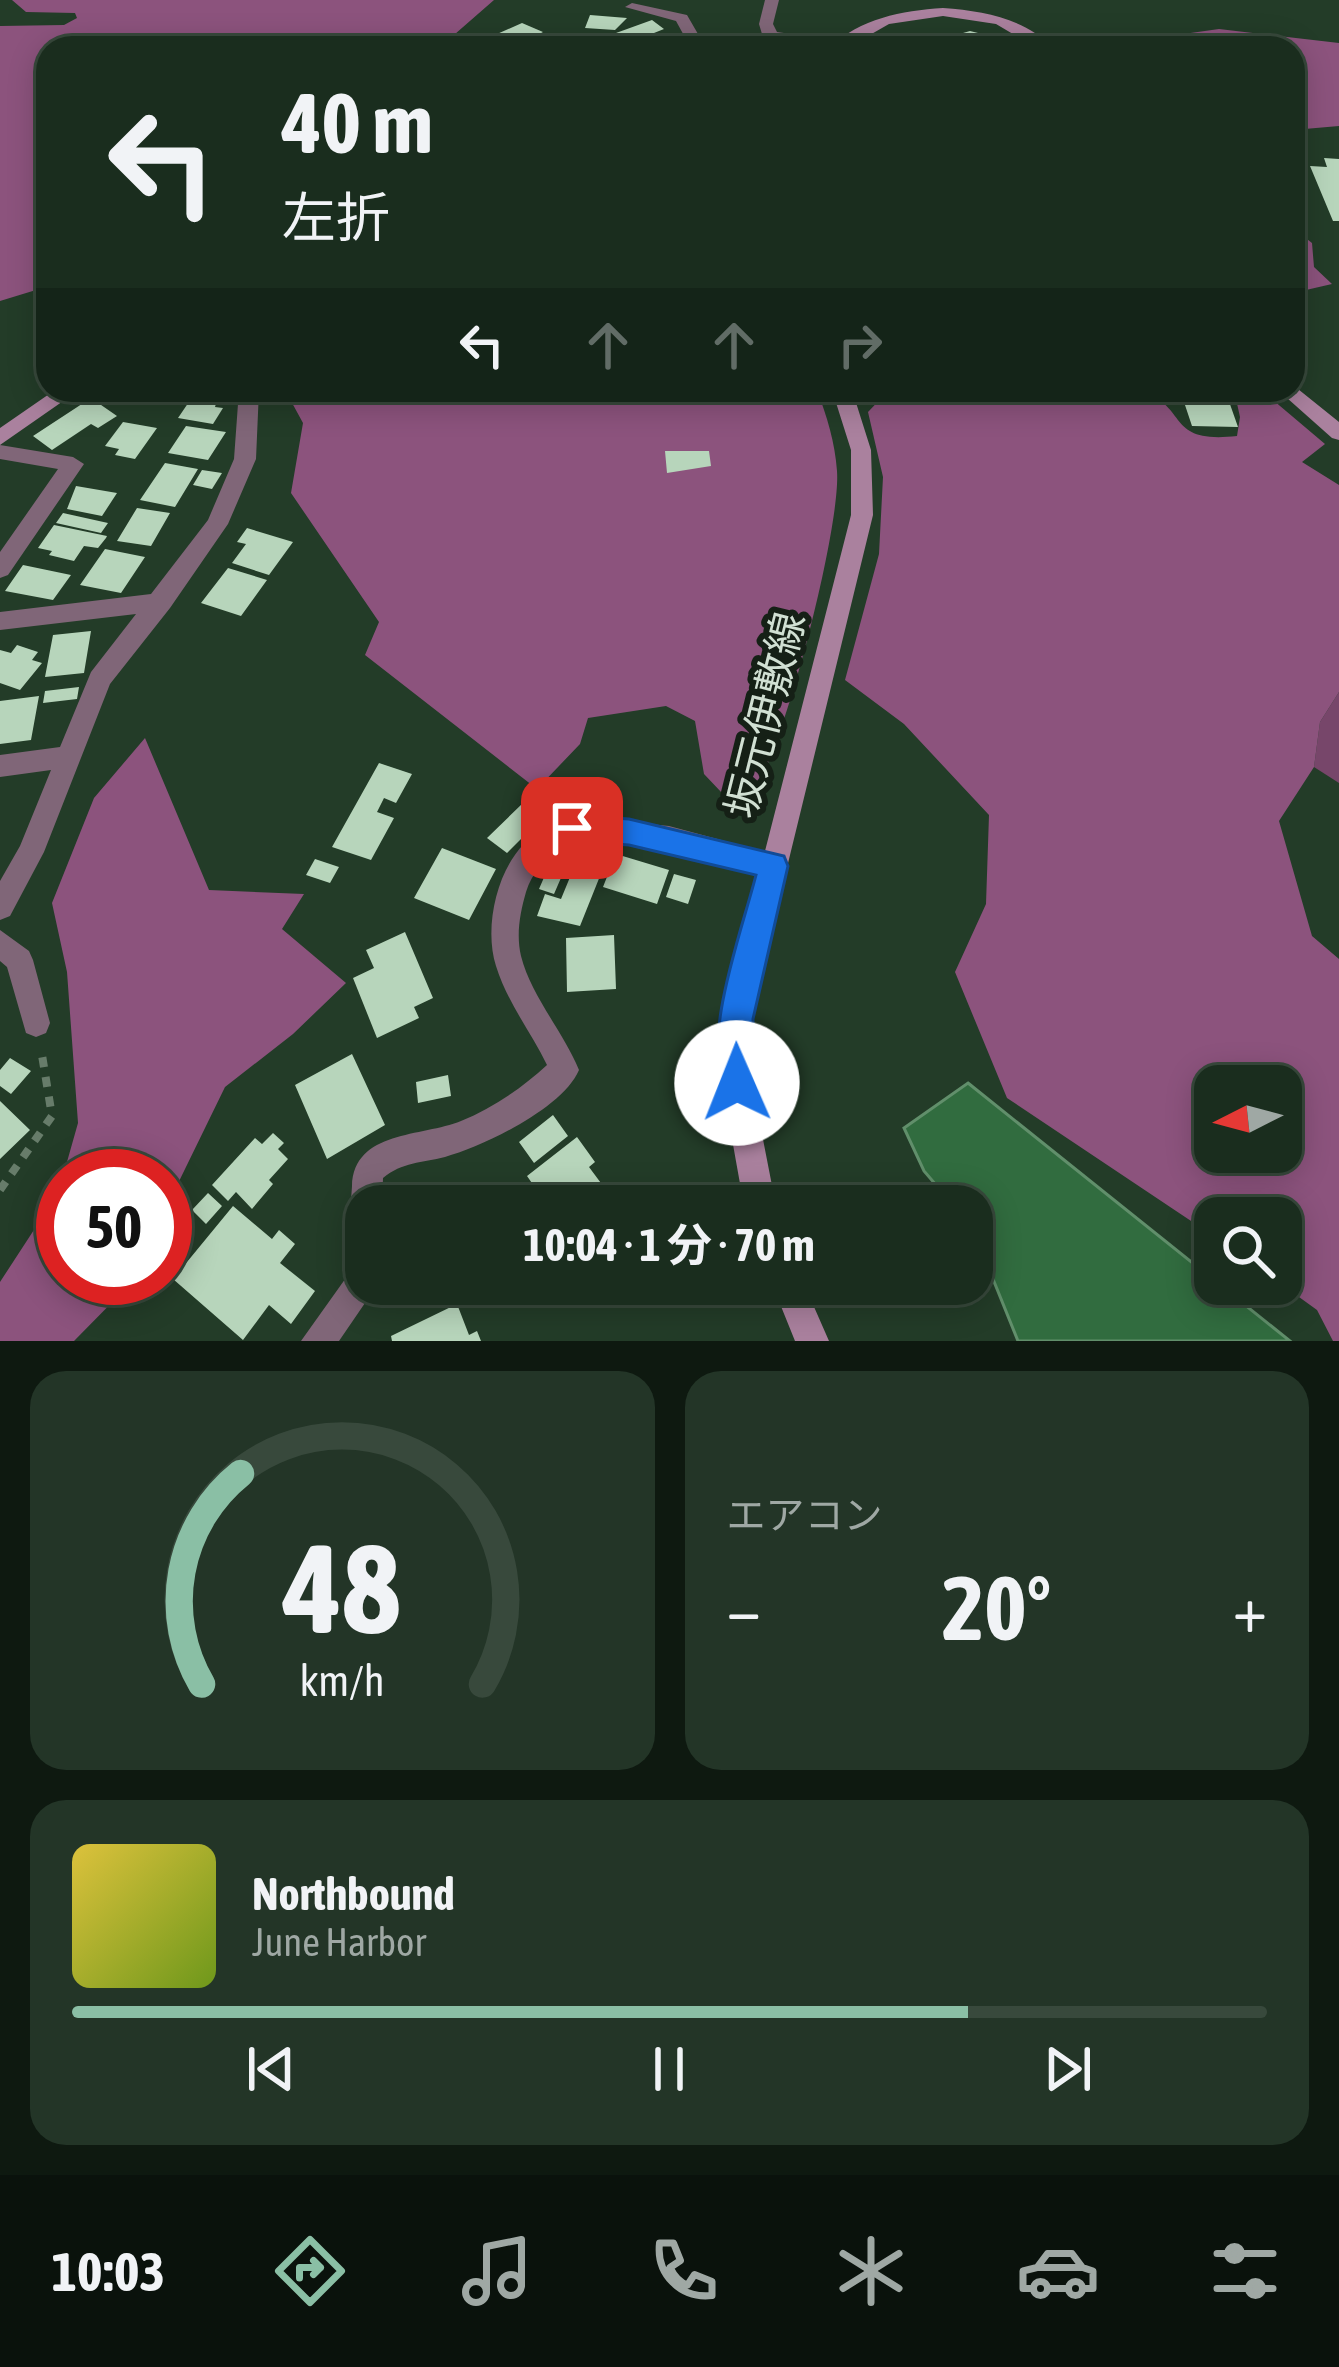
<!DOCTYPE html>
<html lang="ja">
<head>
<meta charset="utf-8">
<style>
	body { margin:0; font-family:"Asap Condensed","Noto Sans JP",sans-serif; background:#233527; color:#f1f3f6; height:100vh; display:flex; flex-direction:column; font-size:45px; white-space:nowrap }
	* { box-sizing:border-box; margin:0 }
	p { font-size:39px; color:#9fa8a4 }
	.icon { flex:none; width:66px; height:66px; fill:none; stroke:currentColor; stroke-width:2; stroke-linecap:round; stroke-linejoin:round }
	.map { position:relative; height:1341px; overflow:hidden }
	.panel { display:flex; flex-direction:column; gap:30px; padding:30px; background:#0e1910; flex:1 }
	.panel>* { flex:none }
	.top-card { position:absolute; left:36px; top:36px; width:1269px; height:366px; border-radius:36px; box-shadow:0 6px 30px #0003,0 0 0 3px #38493c; background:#1a2d1e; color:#f1f3f6; overflow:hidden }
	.needle { width:78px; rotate:264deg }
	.controls { position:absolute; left:1194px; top:1065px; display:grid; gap:24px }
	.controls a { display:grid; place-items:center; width:108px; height:108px; border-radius:24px; background:#1a2d1e; box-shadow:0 6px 30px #0003,0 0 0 3px #38493c; font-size:60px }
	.speed { position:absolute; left:36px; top:1149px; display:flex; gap:24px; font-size:60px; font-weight:700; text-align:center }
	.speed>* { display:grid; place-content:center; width:156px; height:156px; border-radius:50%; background:#1a2d1e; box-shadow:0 6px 30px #0003,0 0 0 3px #38493c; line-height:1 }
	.speed .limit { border:18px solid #d22; background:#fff; color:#111 }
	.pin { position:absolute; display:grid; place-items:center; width:102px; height:102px; color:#fff; margin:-51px; border-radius:24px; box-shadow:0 6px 18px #0006 }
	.me { position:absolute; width:132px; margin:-66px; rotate:359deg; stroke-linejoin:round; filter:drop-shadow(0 0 9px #0008) }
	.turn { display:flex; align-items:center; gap:42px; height:252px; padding:0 48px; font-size:54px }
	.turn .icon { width:156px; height:156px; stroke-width:2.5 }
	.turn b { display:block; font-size:84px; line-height:102px }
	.lanes { display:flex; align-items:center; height:114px; padding:0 48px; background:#0003; justify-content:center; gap:60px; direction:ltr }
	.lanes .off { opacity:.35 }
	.big { font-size:90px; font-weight:700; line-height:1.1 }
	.panel .tile { flex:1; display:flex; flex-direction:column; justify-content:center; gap:18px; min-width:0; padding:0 42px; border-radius:36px; background:#233527 }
	.panel .dial { align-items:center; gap:0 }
	.dial svg { height:312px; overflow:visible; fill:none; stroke:#38493c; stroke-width:7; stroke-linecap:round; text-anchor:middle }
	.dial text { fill:#f1f3f6; stroke:none }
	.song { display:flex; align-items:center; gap:36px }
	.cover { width:144px; height:144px; border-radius:18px; background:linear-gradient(135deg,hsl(50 70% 55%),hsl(80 70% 35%)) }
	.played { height:12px; border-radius:6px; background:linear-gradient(90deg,#8abfa5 75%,#38493c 75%) }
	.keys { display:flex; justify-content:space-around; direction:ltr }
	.heat { display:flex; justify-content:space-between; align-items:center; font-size:66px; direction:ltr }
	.panel .tiles { flex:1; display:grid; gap:30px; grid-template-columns:1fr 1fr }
	.tile:last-child { grid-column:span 2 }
	.trip { position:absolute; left:345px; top:1185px; width:648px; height:120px; border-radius:36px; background:#1a2d1e; box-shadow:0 6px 30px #0003,0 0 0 3px #38493c; font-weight:700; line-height:120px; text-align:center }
	.dock { display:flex; height:192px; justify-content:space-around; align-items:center; background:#0a120c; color:#9fa8a4 }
	.dock .icon { width:84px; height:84px }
	.dock .selected { color:#8abfa5 }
	.dock b { font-size:54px; color:#f1f3f6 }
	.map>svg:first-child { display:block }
</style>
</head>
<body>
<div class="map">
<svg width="1339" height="1341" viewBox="0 0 1339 1341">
	<rect width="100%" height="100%" fill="#233c28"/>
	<!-- green -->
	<path fill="#77466a" d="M1339,692V783L1314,767L1320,722Z"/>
	<!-- forest -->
	<path fill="#8c537d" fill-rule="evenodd" d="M12,0H494L439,48H48V296L36,290L0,301V26L64,25L77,18L75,13L26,12Z
		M1219,29L1339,43V126L1293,130V48H1084Z
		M1293,228L1312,243L1314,267L1332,284L1293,293Z
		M285,390H817C827,417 835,442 837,471C841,526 786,739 757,786L722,793L704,774L695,721L666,706L588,718L580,744L537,789L365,655L379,622L291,493L303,423Z
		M889,390H1141C1190,408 1165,444 1237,436L1240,417L1234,390H1261L1325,444L1302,462L1339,485V692L1320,722L1314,767L1279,821L1312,936L1339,959V1341H1333L1317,1310L1281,1284V1218H1215V1237L1007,1098L955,972L986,904L989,815L904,724L845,680L879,554L883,477L868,412ZM1281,1086V1152H1215V1086Z
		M145,738L209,890L304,894L282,929L346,983L293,1034L225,1087L165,1210V1176H63L78,1123L67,972L52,903L94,798Z
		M63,1177V1278H136L74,1341H0V1282L58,1193Z"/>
	<!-- water -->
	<path fill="#316c3f" stroke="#618f6b" stroke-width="3" d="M968,1083L1290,1341H1018L972,1227V1206H954L924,1171L904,1128Z"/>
	<!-- building -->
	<path fill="#b7d5bb" d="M590,15L627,18L615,30L585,28Z
		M652,20L664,29L629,43L616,33Z
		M522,23L543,32L514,48L488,38Z
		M970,31L1010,41L1021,48H963L949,37Z
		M1324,158L1339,159V221H1333L1310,166L1327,167Z
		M197,390H220L215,407L223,408L213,424L178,418Z
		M1180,390H1225L1238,427L1192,426Z
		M91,398L117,416L98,428L91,424L52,450L33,436Z
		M123,422L157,428L135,459L115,455L119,449L105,446Z
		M186,426L226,432L208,460L168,453Z
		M665,451H709L711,466L667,473Z
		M165,463L198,469L175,507L140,500Z
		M202,470L222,473L212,489L193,485Z
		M76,486L117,493L102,516L67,509Z
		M137,508L170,513L151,546L117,541Z
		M63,513L108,523L101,533L56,523Z
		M54,525L107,536L106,538L98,548L84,546L74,561L49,555L52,551L38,548Z
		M247,528L293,542L269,575L232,563L246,544L237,542Z
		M105,549L145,557L121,593L80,585Z
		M23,565L71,575L53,600L5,591Z
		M228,568L267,580L241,616L201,603Z
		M91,631L84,673L45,677L53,635Z
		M17,645L38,652L32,660L42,663L20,690L0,683V650L11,653Z
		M79,687L77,699L43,703L45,691Z
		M39,696L31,740L0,744V701Z
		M379,763L412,774L396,803L384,798L377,812L394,818L371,860L332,847Z
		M523,803L542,818L507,853L487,838Z
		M442,848L496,869L469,920L414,898Z
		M582,848L608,856L580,926L537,916L545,894L561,899Z
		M616,854L669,870L657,904L603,887Z
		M315,859L339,867L330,883L306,875Z
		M552,859L567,864L554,894L539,889Z
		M674,874L696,880L688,904L666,897Z
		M405,932L433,998L414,1007L419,1018L377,1038L353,978L374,968L366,950Z
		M614,935L616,989L567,992L566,938Z
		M352,1054L385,1125L327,1159L295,1085Z
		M10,1058L31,1071L11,1094L0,1086V1070Z
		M448,1075L451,1096L418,1103L416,1082Z
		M0,1101L30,1130L0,1159Z
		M553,1115L568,1136L534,1163L519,1142Z
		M273,1133L284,1143L278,1149L288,1159L269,1180L273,1184L252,1209L236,1192L228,1201L212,1185L255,1138L262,1144Z
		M577,1137L595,1162L589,1167L618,1206H548L527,1176Z
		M208,1193L222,1206L206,1224L192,1210Z
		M233,1206L272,1239L279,1230L295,1244L280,1263L315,1291L291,1324L269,1305L243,1340L173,1279Z
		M611,1284H684L668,1296L661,1286L625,1308Z
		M457,1304L469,1335L477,1331L481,1341H392L391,1336Z"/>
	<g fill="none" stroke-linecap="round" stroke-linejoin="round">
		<!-- path -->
		<path stroke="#677c6a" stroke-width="8" stroke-dasharray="10 10" stroke-linecap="butt" d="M0,1190L52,1116L41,1049"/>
		<!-- street -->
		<path fill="#806678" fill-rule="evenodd" d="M765,0H779L773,24L777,32L839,41L847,46L822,48L771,41L726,48L692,43L687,41L676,21L625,7L632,3L687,15L698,34L735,40L762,34L759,24Z
			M561,43H582L590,48H553Z
			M239,390H259L256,459L228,524L170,608L110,684L44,852L10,916L0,920V881L20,846L51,770L0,777V755L60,747L91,672L136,614L0,630V612L151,594L208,520L234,459Z
			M0,445L73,457L84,464L8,575L0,578V552L58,469L0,459Z
			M592,818L669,826L773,854L782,857L786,866L782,875L773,878C707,860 557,798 526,892C520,913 516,935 521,956C531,996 563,1031 579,1070C563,1108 484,1146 445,1157C422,1163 402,1162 383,1178L382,1206H366V1237L355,1232C349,1217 351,1202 352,1186C354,1130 422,1137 461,1121C493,1108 522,1088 547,1065C531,1032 507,1002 496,966C484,929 496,872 524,844C542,826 569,822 592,818Z
			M0,930L29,951L33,960L50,1023L46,1033L36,1037L26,1033L7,967L0,961Z
			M366,1250V1284H378L339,1341H301L348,1275L355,1255Z"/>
		<!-- secondary -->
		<path fill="#aa819e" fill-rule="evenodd" d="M943,8C984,11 1023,18 1054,48H1037L996,24L943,16L889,24L847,48H829C861,18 901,11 943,8Z
			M1293,385L1339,422V440L1332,438L1278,390H1293Z
			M55,390H79L0,445V428Z
			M832,390H852L871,450L873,515L750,1019L752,1083L776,1206H744L722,1083V1019L851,515V450Z
			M772,1284H804L829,1341H795Z"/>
	</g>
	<!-- route -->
	<path fill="#1a73e8" stroke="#114b97" stroke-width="3" d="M572,815L629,819L784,856L788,866L753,1019L754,1083L749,1095L737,1100L725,1095C701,1038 741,934 756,875L629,845L572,841L557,828Z"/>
	<g text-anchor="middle" stroke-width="12" stroke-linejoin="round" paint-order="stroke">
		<!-- street labels -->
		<g font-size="42" fill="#d1e0d3" stroke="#152016">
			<text transform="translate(765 715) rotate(-76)" y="15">坂元伊敷線</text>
		</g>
	</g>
</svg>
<div class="controls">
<a><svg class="needle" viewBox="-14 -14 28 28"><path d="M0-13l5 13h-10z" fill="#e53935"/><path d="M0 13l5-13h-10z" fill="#9fa8a4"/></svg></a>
<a><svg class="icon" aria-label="search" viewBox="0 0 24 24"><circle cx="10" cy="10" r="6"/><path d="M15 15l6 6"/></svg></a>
</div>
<div class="speed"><div class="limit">50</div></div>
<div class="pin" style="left:572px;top:828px;background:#d93025"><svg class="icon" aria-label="arrive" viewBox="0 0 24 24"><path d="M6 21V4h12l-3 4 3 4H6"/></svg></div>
<svg class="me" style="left:737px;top:1083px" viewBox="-20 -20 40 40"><circle r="19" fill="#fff"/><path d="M0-13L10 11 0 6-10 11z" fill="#1a73e8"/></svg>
<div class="trip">10:04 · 1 分 · 70 m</div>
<div class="top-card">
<div class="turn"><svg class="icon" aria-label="left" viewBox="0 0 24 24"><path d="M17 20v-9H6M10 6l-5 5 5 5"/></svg><div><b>40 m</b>左折</div></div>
<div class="lanes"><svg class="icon" aria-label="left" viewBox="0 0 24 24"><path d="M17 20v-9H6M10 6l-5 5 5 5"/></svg><svg class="icon off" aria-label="ahead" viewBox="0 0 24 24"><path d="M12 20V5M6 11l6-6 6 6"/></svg><svg class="icon off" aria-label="ahead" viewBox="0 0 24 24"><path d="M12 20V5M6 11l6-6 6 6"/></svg><svg class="icon off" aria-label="right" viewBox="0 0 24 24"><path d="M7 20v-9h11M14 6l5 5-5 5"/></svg></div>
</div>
</div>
<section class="panel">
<div class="tiles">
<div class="tile dial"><svg viewBox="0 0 100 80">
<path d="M14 69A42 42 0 1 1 86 69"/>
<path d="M14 69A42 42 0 0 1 24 15" stroke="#8abfa5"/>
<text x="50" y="56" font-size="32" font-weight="700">48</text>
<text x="50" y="72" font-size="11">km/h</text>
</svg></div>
<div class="tile"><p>エアコン</p>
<div class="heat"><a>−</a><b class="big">20°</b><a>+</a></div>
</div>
<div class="tile">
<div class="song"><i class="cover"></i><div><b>Northbound</b><p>June Harbor</p></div></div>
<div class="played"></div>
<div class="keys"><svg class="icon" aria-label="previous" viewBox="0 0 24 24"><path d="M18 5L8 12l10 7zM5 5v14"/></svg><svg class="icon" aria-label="pause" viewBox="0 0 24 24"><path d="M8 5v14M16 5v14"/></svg><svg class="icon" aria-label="next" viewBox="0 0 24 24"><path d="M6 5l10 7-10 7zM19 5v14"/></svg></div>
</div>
</div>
</section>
<nav class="dock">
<b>10:03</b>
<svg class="icon selected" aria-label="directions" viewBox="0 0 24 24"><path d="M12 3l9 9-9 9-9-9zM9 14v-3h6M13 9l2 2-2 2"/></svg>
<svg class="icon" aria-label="music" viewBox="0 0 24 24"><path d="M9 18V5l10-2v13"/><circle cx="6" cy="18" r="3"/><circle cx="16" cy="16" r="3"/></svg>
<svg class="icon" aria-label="phone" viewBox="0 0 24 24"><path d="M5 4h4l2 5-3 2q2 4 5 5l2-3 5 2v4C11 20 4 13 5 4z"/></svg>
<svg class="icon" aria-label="climate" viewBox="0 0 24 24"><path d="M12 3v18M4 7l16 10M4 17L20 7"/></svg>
<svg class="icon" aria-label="car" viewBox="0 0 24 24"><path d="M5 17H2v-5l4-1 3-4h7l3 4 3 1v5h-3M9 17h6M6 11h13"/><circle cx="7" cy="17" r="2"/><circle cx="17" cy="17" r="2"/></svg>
<svg class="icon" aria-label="filters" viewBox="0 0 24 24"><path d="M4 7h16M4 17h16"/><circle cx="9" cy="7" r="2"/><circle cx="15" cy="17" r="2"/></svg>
</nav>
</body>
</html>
